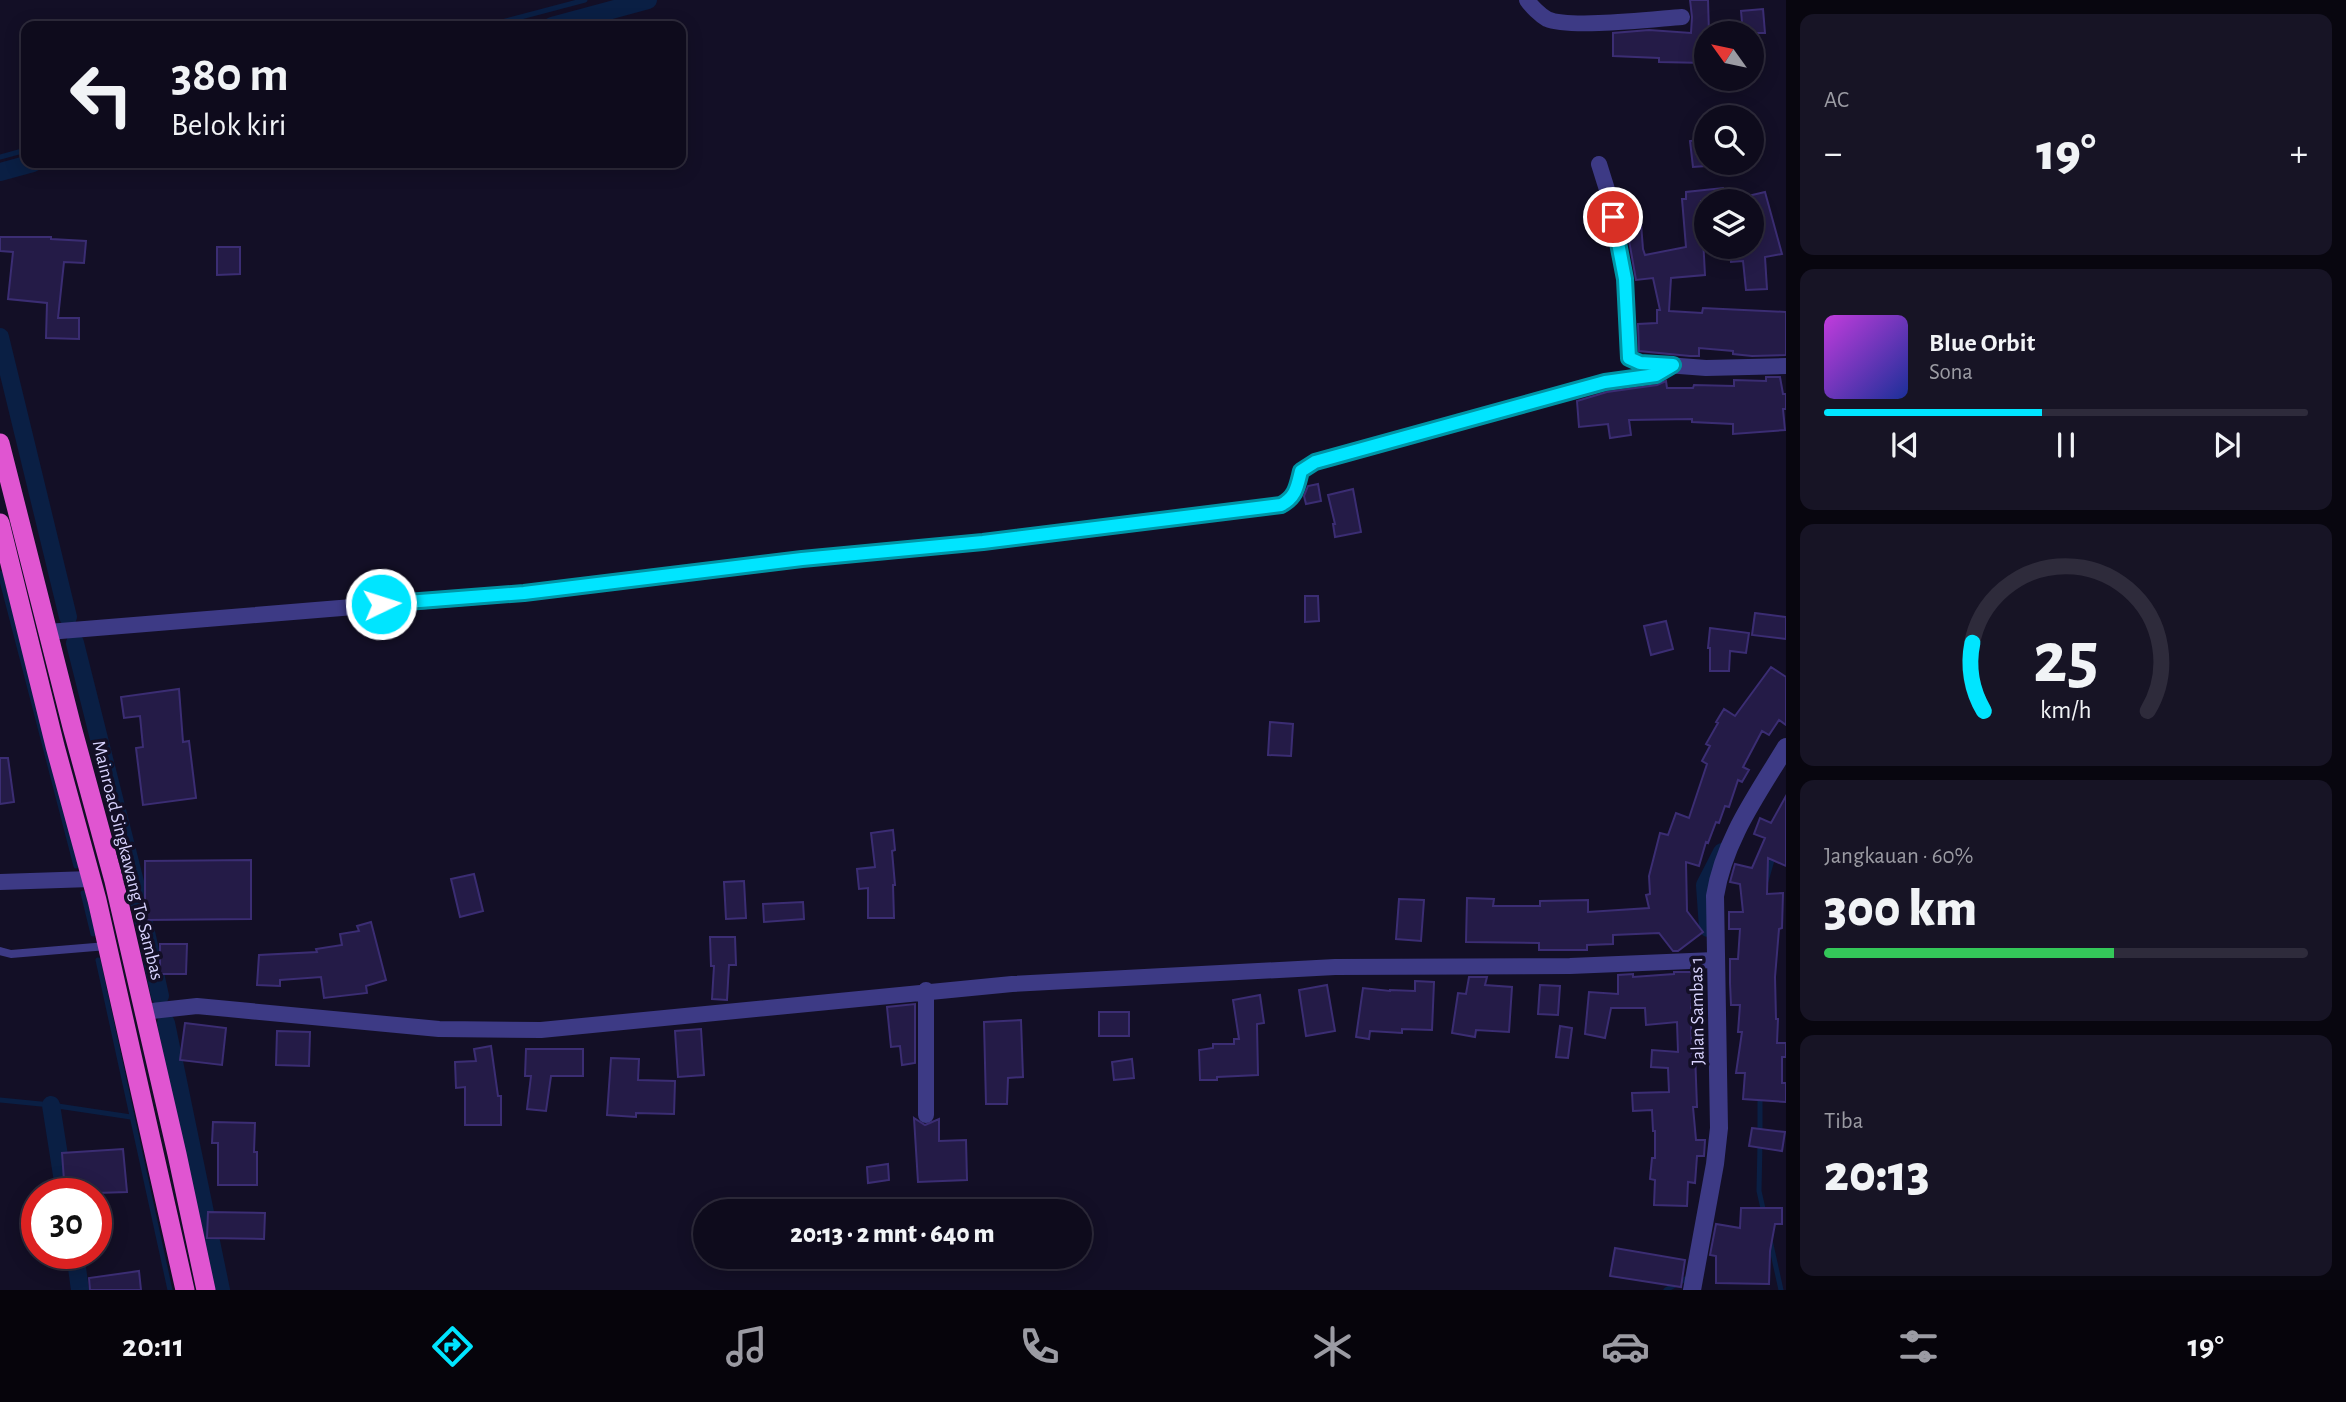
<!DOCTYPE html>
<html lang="id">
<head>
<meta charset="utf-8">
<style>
	body { margin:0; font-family:"Alegreya Sans",sans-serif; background:#171425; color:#f1f3f6; height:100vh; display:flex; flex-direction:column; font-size:26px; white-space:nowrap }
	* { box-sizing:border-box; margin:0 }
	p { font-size:23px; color:#9b9ba3 }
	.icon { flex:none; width:38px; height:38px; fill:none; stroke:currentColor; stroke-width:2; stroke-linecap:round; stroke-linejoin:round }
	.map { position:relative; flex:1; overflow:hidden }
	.sheet { display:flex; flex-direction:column; gap:14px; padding:14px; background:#08060f; width:560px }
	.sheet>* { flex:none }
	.hud { position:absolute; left:21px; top:21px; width:665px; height:147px; border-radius:14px; box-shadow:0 4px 18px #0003,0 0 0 2px #2e2b3b; background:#0e0b1c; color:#f1f3f6; overflow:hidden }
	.needle { width:46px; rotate:303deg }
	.tools { position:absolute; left:1694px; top:21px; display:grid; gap:14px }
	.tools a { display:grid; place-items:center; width:70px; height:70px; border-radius:50%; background:#0e0b1c; box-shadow:0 4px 18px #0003,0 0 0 2px #2e2b3b; font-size:35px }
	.speed { position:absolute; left:21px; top:1178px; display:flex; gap:14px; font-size:35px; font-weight:700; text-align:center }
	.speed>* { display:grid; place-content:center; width:91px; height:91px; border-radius:50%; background:#0e0b1c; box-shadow:0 4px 18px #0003,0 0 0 2px #2e2b3b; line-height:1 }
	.speed .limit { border:10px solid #d22; background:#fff; color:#111 }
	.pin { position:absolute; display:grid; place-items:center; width:60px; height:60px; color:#fff; margin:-30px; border:4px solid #fff; border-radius:50%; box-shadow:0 2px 7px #0007 }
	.me { position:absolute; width:77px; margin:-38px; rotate:86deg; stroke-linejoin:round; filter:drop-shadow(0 0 5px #0008) }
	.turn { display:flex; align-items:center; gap:24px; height:147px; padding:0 35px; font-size:32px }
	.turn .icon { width:91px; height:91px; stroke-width:2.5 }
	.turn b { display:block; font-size:49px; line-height:60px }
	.big { font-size:52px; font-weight:800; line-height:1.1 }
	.sheet .tile { flex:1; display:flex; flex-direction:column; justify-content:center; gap:10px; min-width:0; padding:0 24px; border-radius:14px; background:#171425 }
	.sheet .dial { align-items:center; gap:0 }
	.dial svg { height:182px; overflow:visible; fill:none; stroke:#2e2b3b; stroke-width:7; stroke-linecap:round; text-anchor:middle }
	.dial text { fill:#f1f3f6; stroke:none }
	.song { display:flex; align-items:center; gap:21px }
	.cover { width:84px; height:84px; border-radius:10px; background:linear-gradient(135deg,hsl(290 70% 55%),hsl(230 70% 35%)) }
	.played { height:7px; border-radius:4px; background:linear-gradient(90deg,#00e5ff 45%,#2e2b3b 45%) }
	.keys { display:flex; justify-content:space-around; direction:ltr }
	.heat { display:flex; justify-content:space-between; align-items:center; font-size:38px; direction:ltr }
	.charge { height:10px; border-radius:5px; background:linear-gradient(90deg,#34c759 60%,#2e2b3b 0) }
	.trip { position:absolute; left:693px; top:1199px; width:399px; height:70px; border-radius:35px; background:#0e0b1c; box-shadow:0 4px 18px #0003,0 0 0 2px #2e2b3b; font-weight:800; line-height:70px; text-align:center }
	.tab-bar { display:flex; height:112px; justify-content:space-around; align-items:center; background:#06040b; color:#9b9ba3 }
	.tab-bar .icon { width:49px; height:49px }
	.tab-bar .current { color:#00e5ff }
	.tab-bar b { font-size:32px; color:#f1f3f6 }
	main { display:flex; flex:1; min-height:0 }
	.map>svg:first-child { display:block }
</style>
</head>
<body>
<main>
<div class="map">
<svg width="1786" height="1290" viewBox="0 0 1786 1290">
	<rect width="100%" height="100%" fill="#130f26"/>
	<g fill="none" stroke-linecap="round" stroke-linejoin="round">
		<!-- stream -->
		<path stroke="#0a1f44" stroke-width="5" d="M487,26L585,0
			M0,157L26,150
			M0,573L76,866
			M1766,881L1774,853
			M83,893L93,934
			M98,960L170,1290
			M0,1100L51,1105L131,1117
			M1760,1133V1094
			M1760,1143L1759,1191L1764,1213
			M1770,1240L1781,1290
			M1666,1290L1691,1276"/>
		<!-- canal -->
		<path stroke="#0a1f44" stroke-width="18" d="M552,26L648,0
			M0,172L33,163
			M0,337L68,617
			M75,643L135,882L160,996
			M1708,928L1705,885L1722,852
			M166,1023L221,1290
			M51,1105L65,1194
			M75,1253L80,1290"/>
	</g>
	<!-- building -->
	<path fill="#241b47" stroke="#3b2d73" stroke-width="2" d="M1690,0H1708L1709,33H1706V63L1659,62V58L1613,56V33L1649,30L1691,33L1692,17Z
		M1763,9L1765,33H1743L1741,11Z
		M1706,139V166L1693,167L1690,141Z
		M1723,188L1725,201H1701L1705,275L1671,278L1669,311L1702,313L1703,308L1786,312V355L1752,356L1733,354V351L1699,348V356H1690L1639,351L1638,324L1657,323V310H1660L1653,278L1636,280L1624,212L1640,211L1643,249L1645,255L1686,247L1682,199H1686V192Z
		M1765,192L1782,254L1765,257L1767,289L1746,290L1743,261L1731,262L1729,247H1754L1752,239L1757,238L1752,216V195Z
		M0,237H51V239L86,241L84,263L64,262L58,318H79V339L46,338L47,303L8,299L13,252L0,251Z
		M217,247H240V274L217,275Z
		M1766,377H1780L1783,394H1786V409H1783L1785,430L1733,434V424L1692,422V419L1629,420L1631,435L1610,438L1608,424L1579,427L1577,401L1607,392L1657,385L1666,381L1667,388H1693L1694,385L1734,386V380L1766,381Z
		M1318,484L1321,501L1306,504L1304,496L1308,486Z
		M1353,489L1361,532L1335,537L1333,524H1335L1328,495Z
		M1305,596H1318L1319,621L1305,622Z
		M1755,613L1786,617V639L1752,635Z
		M1666,621L1673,649L1651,655L1644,626Z
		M1710,628L1749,633L1746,653L1730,651L1729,671H1710V648H1708Z
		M1771,667L1786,677V725L1779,720L1769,735L1762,731L1743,767L1749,770L1742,782L1738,780L1729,807L1725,806L1719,823L1716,822L1708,843L1706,842L1699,866L1686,862L1687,911L1703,932L1678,951H1673L1659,933L1613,935V944L1587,945V950H1539V943L1466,942L1467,898L1494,899L1493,906H1540V901L1588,900V912L1649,908L1646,895L1650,894L1649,876L1660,833L1668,835L1676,813L1689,818L1707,764L1702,761L1710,746L1706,744L1718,723L1716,722L1724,709L1735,716Z
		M179,689L183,742L189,741L196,798L143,805L136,748L143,747L140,716L124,718L121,697Z
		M1270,722L1293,724L1291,756L1268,755Z
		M0,758H8L14,802L0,804Z
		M1786,796V866L1768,858L1767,894L1783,893L1782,928L1779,929L1775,977L1776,1019H1778L1777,1043H1786V1057H1782V1083H1786V1102L1743,1099L1745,1073H1736L1742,1032H1738L1740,1005H1731L1730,983V959H1738L1740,929H1729V912H1743L1740,884L1730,882L1735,864L1752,868L1765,838L1754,834L1760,818L1771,823Z
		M893,830L895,850L892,851L895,885H893L894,918H868V888L859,889L857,869L875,867L871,833Z
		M251,860V919L145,920V861Z
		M474,874L483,911L460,917L451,879Z
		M744,881L746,918L726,919L724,882Z
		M1399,899L1424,900L1421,941L1396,939Z
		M803,902L804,919L764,922L763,904Z
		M371,922L386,980L366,986L367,993L324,998L321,977L280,980V986L257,985L259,955L317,952L316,949L342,945L340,934L359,931L357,926Z
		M710,937H735L736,965H729L727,1000L712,999L714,966H711Z
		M160,944H187L186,974H160Z
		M1674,972H1694L1691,1008L1696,1007L1697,1021H1691L1692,1053H1695L1697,1107H1693L1696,1140H1705L1704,1156H1697L1695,1183L1688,1182L1687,1206L1654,1205L1655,1180L1650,1179L1652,1158H1655V1131H1653L1652,1110L1633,1111L1632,1093L1669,1092L1668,1068L1651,1067L1652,1050L1678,1052L1677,1022L1646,1025L1645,1008H1611L1605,1038L1585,1034L1589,992L1618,994V975L1633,974V977L1674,974Z
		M1469,977H1487L1485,985L1512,987L1509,1032L1476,1030L1475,1037L1452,1033L1458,993L1466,994Z
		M1415,981L1434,982L1432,1030L1402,1029V1033L1370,1031L1369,1039L1356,1037L1363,988L1390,991V990L1415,991Z
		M1327,985L1335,1031L1306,1036L1299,990Z
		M1540,985L1560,986L1558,1015L1538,1014Z
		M1260,995L1264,1023L1257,1024L1258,1075L1217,1077V1080H1200L1199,1050L1213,1048V1044H1234V1039H1239L1233,1000Z
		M915,1004V1063L902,1065L900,1046L891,1047L887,1007Z
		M1099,1012H1129V1036H1099Z
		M1021,1020L1023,1077L1008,1078L1007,1104H986L984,1022Z
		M185,1023L226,1028L222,1065L180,1060Z
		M1560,1026L1572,1028L1568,1058L1556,1057Z
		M701,1029L704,1075L678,1077L675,1031Z
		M277,1031L310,1032L309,1066L276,1065Z
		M491,1046L498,1096H501V1125H465V1087L456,1088L455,1062L476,1061L474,1049Z
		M526,1049H583V1076H551L546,1111L527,1109L531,1076H525Z
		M611,1058L639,1059L638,1080L675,1081L674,1114L636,1113V1117L607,1115Z
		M1132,1059L1134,1078L1114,1080L1112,1062Z
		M914,1118L925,1125L939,1119V1141L966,1140L967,1180L918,1182Z
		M213,1122L255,1123L254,1152H257V1185H218V1143H212Z
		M1752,1128L1785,1132L1782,1151L1749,1146Z
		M123,1149L127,1192L65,1194L62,1153Z
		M888,1164L889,1180L868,1183L867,1167Z
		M1741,1208H1782V1224H1775L1770,1251L1769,1284L1716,1283V1256L1710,1255L1716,1224L1740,1228Z
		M208,1212L265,1213L264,1239L207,1238Z
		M1615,1248L1685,1260L1681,1287L1610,1276Z
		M139,1271L141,1290H90L89,1278Z"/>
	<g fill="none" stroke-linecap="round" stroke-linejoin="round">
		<!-- service -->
		<path stroke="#3d3a85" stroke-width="8" d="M0,951L11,954L107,946"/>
		<!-- minor -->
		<path stroke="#3d3a85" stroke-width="16" d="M1527,0C1531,6 1540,15 1547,19C1570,29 1654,19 1682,17
			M1599,164L1609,196L1625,279L1629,358L1640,363L1706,368L1786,366
			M48,632L524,593L802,559L983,542L1281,505C1296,497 1297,487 1301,471L1315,462L1605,382L1656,375L1673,365
			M0,882L91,879
			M143,1012L197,1006L439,1029L541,1030L1012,984L1335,967L1570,966L1715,960
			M926,1115V990"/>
		<!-- tertiary -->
		<path stroke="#3d3a85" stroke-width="18" d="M1692,1290L1715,1164L1719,1128L1715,896C1724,840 1757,795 1786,747"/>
		<!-- trunk -->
		<path stroke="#e055d1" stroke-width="19" d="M0,443L72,727L114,881L177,1154L206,1290
			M0,523L55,746L97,900L185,1290"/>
	</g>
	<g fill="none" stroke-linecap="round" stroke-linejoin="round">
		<!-- route casing -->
		<g stroke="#0095a6" stroke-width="18">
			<path id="route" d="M381,604L524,593L802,559L983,542L1281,505C1296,497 1297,487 1301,471L1315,462L1605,382L1656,375L1673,365L1640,363L1629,358L1625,279L1613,217"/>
		</g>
		<!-- route -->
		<use href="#route" stroke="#00e5ff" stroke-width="12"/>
	</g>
	<g text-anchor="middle" stroke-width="7" stroke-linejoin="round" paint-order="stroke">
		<!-- street labels -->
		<g font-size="19" fill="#d9d4ff" stroke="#130f26">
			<text transform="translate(129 860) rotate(76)" y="7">Mainroad Singkawang To Sambas</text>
			<text transform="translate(1696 1011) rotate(-91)" y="7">Jalan Sambas 1</text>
		</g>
	</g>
</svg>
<div class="tools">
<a><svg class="needle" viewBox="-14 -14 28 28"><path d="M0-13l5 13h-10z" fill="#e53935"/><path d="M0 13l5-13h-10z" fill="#9b9ba3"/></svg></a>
<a><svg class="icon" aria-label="search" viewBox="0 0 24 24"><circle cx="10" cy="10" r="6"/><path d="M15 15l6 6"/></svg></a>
<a><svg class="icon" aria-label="layers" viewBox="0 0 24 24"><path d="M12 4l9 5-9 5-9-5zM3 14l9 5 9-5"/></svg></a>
</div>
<div class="speed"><div class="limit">30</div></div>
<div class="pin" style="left:1613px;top:217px;background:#d93025"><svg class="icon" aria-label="arrive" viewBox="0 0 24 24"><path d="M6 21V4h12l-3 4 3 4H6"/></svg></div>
<svg class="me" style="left:381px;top:604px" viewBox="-20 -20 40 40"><circle r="17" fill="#00e5ff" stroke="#fff" stroke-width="3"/><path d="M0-11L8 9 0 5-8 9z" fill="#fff"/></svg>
<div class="trip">20:13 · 2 mnt · 640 m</div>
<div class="hud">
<div class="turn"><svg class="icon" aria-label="left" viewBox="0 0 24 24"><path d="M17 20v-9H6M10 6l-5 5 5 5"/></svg><div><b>380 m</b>Belok kiri</div></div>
</div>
</div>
<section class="sheet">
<div class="tile"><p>AC</p>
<div class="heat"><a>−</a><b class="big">19°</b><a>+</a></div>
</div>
<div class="tile">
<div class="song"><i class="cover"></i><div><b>Blue Orbit</b><p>Sona</p></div></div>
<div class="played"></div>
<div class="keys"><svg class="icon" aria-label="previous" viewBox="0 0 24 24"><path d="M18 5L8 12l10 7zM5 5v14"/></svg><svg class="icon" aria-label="pause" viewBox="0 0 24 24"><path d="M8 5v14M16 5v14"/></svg><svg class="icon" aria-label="next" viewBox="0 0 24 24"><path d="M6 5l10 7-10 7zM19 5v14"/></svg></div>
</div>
<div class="tile dial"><svg viewBox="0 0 100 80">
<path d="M14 69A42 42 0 1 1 86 69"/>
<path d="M14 69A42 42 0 0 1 9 39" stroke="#00e5ff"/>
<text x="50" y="56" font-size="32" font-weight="700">25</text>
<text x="50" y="72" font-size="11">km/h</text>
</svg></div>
<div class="tile"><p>Jangkauan · 60%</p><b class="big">300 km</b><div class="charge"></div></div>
<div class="tile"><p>Tiba</p><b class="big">20:13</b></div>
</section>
</main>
<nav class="tab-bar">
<b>20:11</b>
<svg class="icon current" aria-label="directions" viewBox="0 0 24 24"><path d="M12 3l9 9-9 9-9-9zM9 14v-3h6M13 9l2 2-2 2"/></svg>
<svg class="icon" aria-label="music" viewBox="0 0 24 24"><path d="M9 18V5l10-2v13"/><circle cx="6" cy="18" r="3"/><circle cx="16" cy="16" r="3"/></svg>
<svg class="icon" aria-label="phone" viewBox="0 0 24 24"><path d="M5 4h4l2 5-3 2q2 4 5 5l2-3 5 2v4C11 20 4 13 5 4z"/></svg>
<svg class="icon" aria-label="climate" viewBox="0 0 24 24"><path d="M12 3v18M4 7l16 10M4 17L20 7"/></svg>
<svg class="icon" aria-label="car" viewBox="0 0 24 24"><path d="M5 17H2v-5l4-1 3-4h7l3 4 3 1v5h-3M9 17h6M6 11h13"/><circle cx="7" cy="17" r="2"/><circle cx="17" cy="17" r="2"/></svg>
<svg class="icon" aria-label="filters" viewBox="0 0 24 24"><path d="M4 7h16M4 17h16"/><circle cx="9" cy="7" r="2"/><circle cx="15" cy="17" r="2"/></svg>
<b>19°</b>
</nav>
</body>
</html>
